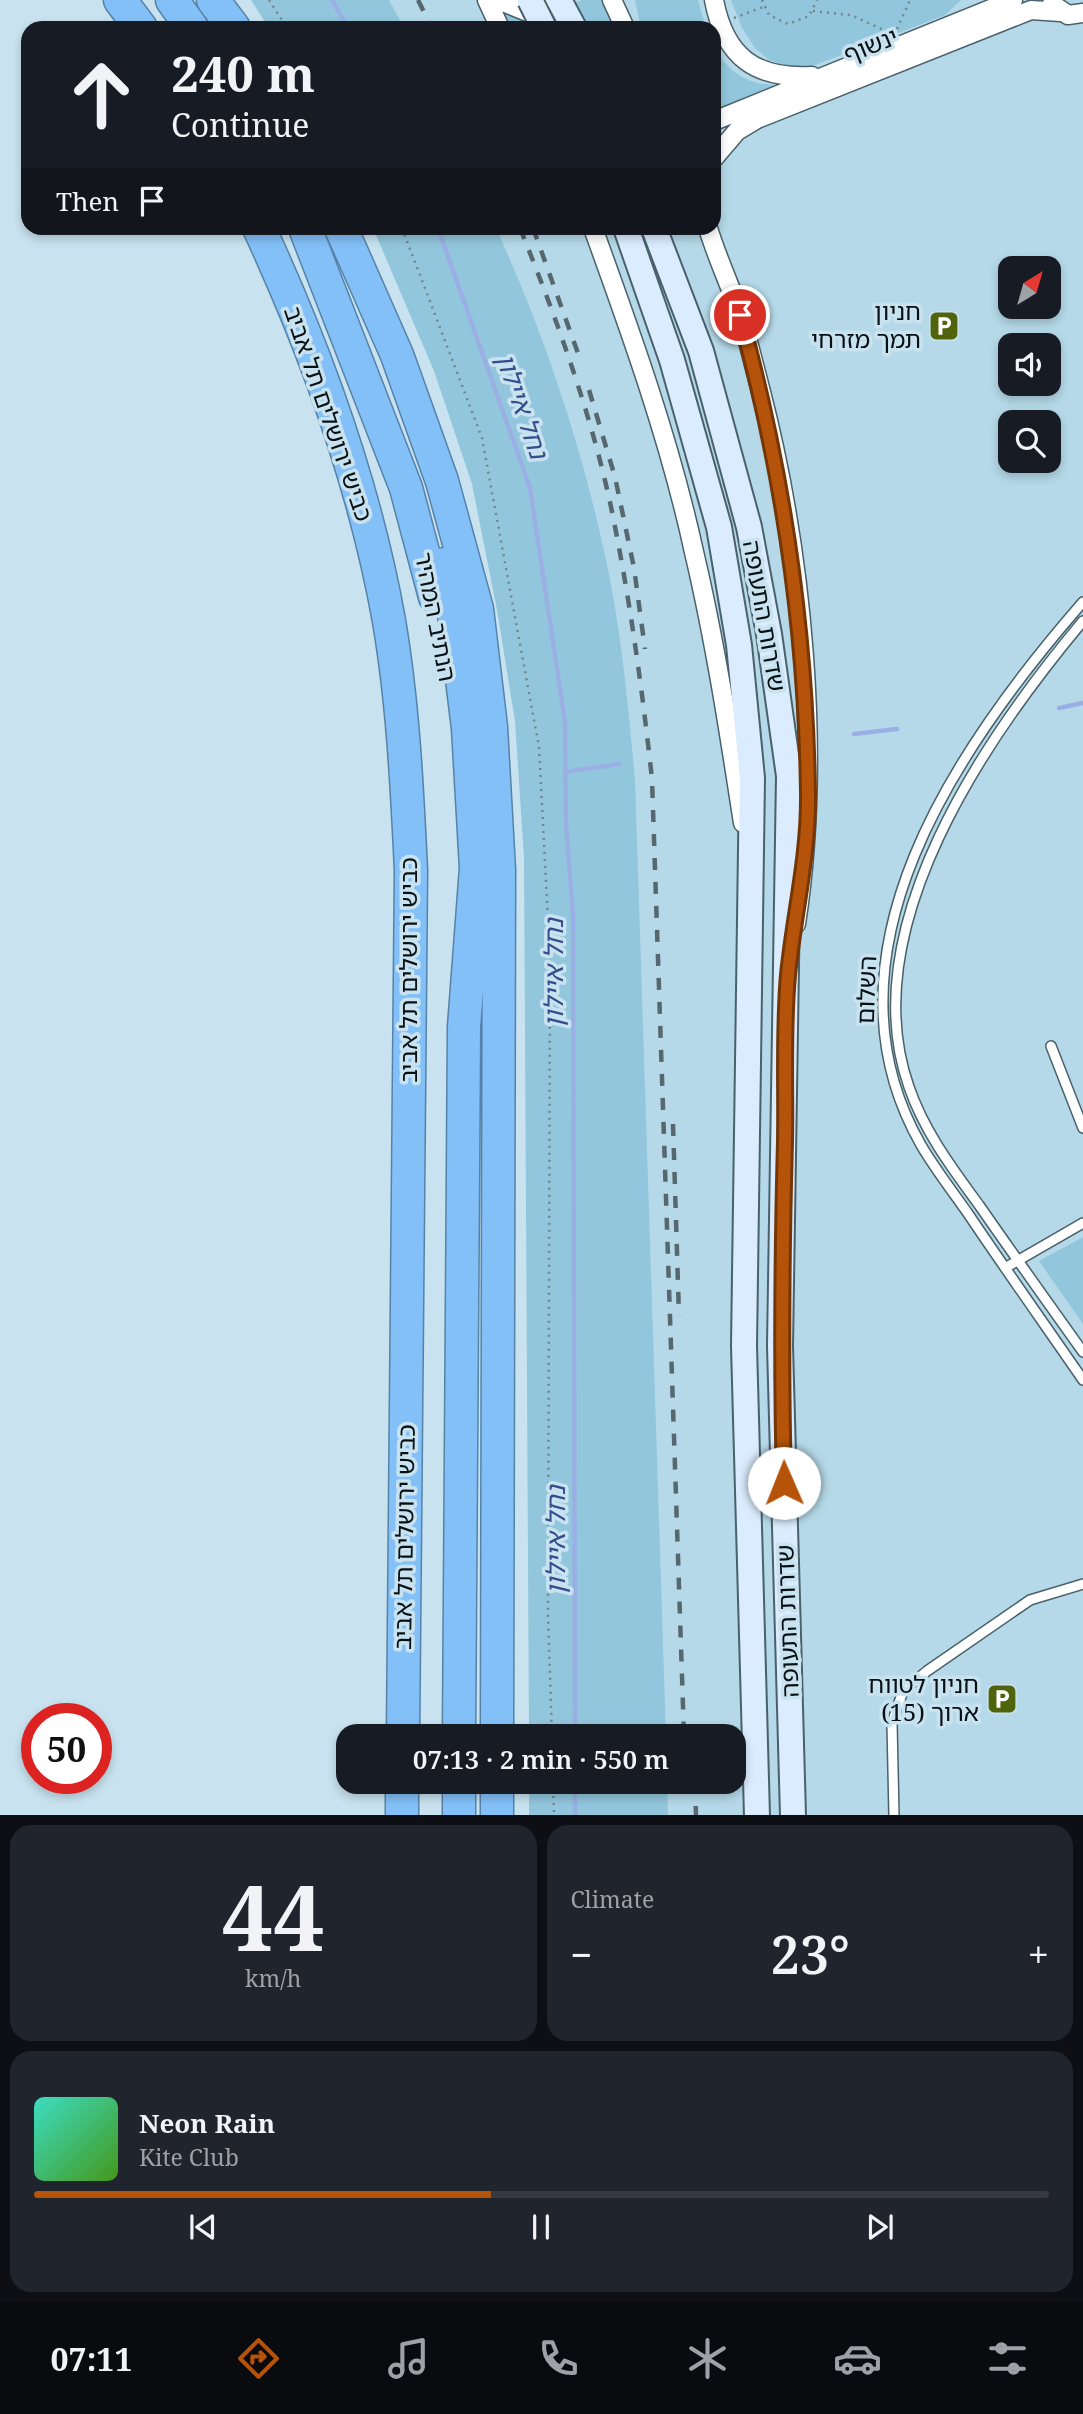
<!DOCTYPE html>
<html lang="en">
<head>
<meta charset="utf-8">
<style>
	body { margin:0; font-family:"Noto Serif","Noto Sans Hebrew",serif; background:#20242c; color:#f1f3f6; height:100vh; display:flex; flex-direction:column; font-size:26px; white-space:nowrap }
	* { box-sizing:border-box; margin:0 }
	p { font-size:23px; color:#9ea1a6 }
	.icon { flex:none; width:38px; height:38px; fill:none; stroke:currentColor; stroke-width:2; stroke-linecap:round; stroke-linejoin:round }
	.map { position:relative; height:1815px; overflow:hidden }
	.details { display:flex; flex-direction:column; gap:10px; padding:10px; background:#0d0f14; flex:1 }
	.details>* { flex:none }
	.banner { position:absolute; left:21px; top:21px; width:700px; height:214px; border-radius:21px; box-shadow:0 4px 10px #0003; background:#171b24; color:#f1f3f6; overflow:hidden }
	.needle { width:46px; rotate:37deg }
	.buttons { position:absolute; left:998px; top:256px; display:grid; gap:14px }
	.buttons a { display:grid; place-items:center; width:63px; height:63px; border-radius:14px; background:#171b24; box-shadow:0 4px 10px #0003; font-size:35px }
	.speed { position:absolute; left:21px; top:1703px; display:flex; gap:14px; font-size:35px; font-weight:700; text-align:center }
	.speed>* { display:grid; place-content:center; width:91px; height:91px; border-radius:50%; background:#171b24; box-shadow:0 4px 10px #0003; line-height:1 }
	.speed .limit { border:10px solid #d22; background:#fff; color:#111 }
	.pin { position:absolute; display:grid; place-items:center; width:60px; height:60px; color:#fff; margin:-30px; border:4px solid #fff; border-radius:50%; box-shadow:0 2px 7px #0007 }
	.me { position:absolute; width:77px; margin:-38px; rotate:359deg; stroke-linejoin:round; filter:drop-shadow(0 0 5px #0008) }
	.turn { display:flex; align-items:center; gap:24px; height:147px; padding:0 35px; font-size:32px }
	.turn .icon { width:91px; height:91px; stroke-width:2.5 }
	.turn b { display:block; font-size:49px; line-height:60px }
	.then { display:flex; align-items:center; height:66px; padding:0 35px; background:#0003; gap:14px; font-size:26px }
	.big { font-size:52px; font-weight:600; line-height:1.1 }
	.details .widget { flex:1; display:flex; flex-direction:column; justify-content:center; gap:10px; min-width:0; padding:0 24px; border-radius:21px; background:#20242c }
	.details .dial { align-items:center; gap:0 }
	.dial b { font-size:91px; line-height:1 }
	.song { display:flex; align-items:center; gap:21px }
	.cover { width:84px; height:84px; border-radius:10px; background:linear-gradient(135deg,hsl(170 70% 55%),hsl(100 70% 35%)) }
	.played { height:7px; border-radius:4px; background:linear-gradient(90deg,#b45309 45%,#363941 45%) }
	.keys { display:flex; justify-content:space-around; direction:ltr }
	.heat { display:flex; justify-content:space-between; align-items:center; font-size:38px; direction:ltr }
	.details .tiles { flex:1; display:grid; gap:10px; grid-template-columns:1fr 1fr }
	.widget:last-child { grid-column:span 2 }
	.trip { position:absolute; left:336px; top:1724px; width:410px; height:70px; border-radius:21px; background:#171b24; box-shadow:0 4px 10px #0003; font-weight:600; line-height:70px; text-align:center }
	.dock { display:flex; height:112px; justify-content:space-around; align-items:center; background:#090b0e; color:#9ea1a6 }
	.dock .icon { width:49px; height:49px }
	.dock .current { color:#b45309 }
	.dock b { font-size:32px; color:#f1f3f6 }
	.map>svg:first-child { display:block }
</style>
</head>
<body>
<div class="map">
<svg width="1083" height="1816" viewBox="0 0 1083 1816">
	<rect width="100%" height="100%" fill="#c8e3ef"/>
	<!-- built -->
	<path fill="#b5d9e8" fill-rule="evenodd" d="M357,0H1083V1815H607L606,1782H733V1736H605L590,816L467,228H714V28H371ZM1010,268H1048V306H1010ZM1010,345H1048V383H1010ZM1010,422H1048V460H1010Z"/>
	<!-- green -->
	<path fill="#92c6dc" d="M251,0H389L404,28H269Z
		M582,0H607L620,28H508L501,13L528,21Z
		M635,0H698L706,28H641Z
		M731,0H961L945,15L810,67H791L769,60L755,48L742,28Z
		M714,46C728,72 747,85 776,85L714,112Z
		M373,228H496C543,331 580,440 604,551C621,626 628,703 635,779L666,1736H529L524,858L515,721L497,610L472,484L434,371Z
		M1083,1237V1324L1039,1261Z
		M529,1782H667L668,1815H529Z"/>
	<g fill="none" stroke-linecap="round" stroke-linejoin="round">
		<!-- stream -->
		<path stroke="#9ab0e4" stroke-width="4.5" d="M332,0L348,28
			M438,228L530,488L565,722L566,825L573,914L575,1736
			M1059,708L1083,703
			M854,734L897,729
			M565,772L619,764
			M575,1782V1816"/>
		<!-- lane casing -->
		<g stroke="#49616b" stroke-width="12">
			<path id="lane" d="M1083,602C959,744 812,954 921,1145C935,1169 953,1192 969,1215C1006,1270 1045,1325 1083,1380
				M1083,621C986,737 853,928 909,1087C924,1131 952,1168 979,1205C1013,1254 1048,1303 1083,1352
				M1051,1046L1083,1128
				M1005,1268L1083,1223
				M894,1816L892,1723L903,1691L927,1671L1030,1600L1083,1584"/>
		</g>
		<!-- street casing -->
		<g stroke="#49616b" stroke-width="21">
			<path id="street" d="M487,0L500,28
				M498,0L530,13L544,8
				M612,0L625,28
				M714,0C725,58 756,79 812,76
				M1052,4L1068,15L1083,13
				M714,121L1013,0
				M714,158L737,131L757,119L1031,10L1060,12
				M593,228C631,333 670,441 694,552C715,641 729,732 743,823
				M708,228C717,258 731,287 741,317C748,340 754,365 760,388C803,554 822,755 796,924"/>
		</g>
		<!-- secondary casing -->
		<g stroke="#49616b" stroke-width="28">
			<path id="secondary" d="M626,228L672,360L719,527L739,645L752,778L744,1346L757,1816
				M654,228L701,351L749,527L769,634L789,776L780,1346L793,1816"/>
		</g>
		<!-- highway casing -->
		<g stroke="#5782a8" stroke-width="35">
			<path id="highway" d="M120,0L141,28
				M172,0L192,28
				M213,0L234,28
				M259,228C316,351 365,486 389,621C403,703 407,787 411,870L403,1736
				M305,228L406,488L435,597
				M341,228L397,355L442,481L477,609L491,727L499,870L497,1736
				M444,564L453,606L468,728L476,868L464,1027L459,1736
				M402,1816V1782
				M459,1816V1782
				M497,1816V1782"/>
		</g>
		<!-- path -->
		<path stroke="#72858d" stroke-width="2.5" stroke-dasharray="2 5" stroke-linecap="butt" d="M269,0L287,28
			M762,0L769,15L788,24L809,16L817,0
			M813,11L851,15L890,33
			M734,18L763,7
			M897,29L910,0
			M402,228L482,438L539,747L550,958L548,1616L552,1736
			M553,1782L554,1816"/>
		<!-- lane -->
		<use href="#lane" stroke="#fff" stroke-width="9"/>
		<!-- street -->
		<use href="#street" stroke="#fff" stroke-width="18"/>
		<!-- secondary -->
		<use href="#secondary" stroke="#daecfd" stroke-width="24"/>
		<!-- highway -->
		<use href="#highway" stroke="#82c0f7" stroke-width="32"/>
		<!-- rail -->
		<path stroke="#57676e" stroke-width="4.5" stroke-dasharray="12 12" stroke-linecap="butt" d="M418,0L432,28
			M520,228C559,325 597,429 616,532C632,614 643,697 652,779L684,1736
			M533,228L579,356
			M589,390L615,477L634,568L645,649
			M673,1124L679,1316
			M695,1782L696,1816"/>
		<!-- secondary-bridge casing -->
		<g stroke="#49616b" stroke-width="28" stroke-linecap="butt">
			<path id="secondary-bridge" d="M530,0L544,28
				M559,0L574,28"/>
		</g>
		<!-- secondary-bridge -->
		<use href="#secondary-bridge" stroke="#daecfd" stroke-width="24"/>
	</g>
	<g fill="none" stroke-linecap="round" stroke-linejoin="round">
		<!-- route casing -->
		<g stroke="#753606" stroke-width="18">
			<path id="route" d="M740,315C783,472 806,630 808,793C809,855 794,914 788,975C783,1030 786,1086 785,1141C782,1255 781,1369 784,1483"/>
		</g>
		<!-- route -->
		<use href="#route" stroke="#b45309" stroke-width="12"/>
	</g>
	<!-- icons -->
	<defs>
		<g id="parking-square" transform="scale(1.575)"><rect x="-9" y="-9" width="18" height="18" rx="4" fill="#50630d" stroke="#c8e3ef"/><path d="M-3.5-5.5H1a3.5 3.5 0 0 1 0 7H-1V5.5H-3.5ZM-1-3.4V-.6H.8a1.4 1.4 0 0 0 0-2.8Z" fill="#fff"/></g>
	</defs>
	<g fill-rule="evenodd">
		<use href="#parking-square" x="944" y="326"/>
		<use href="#parking-square" x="1002" y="1699"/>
	</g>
	<g text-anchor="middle" stroke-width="7" stroke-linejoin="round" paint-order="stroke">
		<!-- street labels -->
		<g font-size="24" fill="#071014" stroke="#c8e3ef">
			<text transform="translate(871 46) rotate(-22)" y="8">ינשוף</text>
			<text transform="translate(328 414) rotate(71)" y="8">כביש ירושלים תל אביב</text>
			<text transform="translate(764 616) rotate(80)" y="8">שדרות התעופה</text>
			<text transform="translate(435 617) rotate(79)" y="8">הנתיב המהיר</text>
			<text transform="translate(409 970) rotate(-90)" y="8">כביש ירושלים תל אביב</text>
			<text transform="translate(867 990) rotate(-88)" y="8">השלום</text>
			<text transform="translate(405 1537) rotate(-89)" y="8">כביש ירושלים תל אביב</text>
			<text transform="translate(788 1621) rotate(-92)" y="8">שדרות התעופה</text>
		</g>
		<!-- poi labels -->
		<g font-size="24" fill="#071014" stroke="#c8e3ef" text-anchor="end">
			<text x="921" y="320">חניון<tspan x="921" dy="28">תמך מזרחי</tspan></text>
			<text x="979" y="1693">חניון לטווח<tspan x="979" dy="28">ארוך (15)</tspan></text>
		</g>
		<!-- water labels -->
		<g font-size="26" font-style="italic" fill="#364d8d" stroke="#c8e3ef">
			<text transform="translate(522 406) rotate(71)" y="9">נחל איילון</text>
			<text transform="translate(554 973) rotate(-90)" y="9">נחל איילון</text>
			<text transform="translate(556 1540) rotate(-90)" y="9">נחל איילון</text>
		</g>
	</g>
</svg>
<div class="buttons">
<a><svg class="needle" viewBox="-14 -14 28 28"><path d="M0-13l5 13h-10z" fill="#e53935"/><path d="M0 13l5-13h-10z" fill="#9ea1a6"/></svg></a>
<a><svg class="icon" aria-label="sound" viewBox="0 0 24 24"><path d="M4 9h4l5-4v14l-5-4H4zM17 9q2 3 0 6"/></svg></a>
<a><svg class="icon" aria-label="search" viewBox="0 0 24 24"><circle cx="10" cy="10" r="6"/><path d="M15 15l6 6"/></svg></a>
</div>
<div class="speed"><div class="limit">50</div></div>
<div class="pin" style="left:740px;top:315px;background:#d93025"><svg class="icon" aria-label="arrive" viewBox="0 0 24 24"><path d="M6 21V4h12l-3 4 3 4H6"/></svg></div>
<svg class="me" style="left:784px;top:1483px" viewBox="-20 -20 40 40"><circle r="19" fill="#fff"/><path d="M0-13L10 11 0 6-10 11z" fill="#b45309"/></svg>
<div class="trip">07:13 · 2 min · 550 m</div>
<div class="banner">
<div class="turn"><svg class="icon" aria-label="ahead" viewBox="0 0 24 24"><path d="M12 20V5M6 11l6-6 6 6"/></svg><div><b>240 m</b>Continue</div></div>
<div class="then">Then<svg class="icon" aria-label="arrive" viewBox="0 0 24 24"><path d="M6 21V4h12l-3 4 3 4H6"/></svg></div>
</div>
</div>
<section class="details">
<div class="tiles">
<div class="widget dial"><b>44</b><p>km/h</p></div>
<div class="widget"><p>Climate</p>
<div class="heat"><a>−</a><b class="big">23°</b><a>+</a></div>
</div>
<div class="widget">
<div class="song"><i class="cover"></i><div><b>Neon Rain</b><p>Kite Club</p></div></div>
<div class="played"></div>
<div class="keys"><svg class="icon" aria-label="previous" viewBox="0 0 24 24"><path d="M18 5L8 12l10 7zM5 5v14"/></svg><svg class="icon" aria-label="pause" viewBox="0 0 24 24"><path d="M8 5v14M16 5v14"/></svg><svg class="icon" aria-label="next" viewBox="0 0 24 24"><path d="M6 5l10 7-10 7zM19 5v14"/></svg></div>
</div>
</div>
</section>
<nav class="dock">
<b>07:11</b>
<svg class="icon current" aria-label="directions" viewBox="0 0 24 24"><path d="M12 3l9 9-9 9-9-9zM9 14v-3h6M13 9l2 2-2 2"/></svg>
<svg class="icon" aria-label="music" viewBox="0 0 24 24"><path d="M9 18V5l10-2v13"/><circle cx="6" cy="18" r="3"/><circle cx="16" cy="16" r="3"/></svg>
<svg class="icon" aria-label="phone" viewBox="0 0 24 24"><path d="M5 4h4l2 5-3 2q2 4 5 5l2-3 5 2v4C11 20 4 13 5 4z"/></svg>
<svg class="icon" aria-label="climate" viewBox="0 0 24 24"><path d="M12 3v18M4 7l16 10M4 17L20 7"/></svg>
<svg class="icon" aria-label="car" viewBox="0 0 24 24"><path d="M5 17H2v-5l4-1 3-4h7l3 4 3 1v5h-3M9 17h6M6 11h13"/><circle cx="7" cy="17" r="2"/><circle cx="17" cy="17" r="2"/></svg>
<svg class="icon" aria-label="filters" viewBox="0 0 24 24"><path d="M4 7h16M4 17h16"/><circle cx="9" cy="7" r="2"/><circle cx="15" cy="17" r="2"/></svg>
</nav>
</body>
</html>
